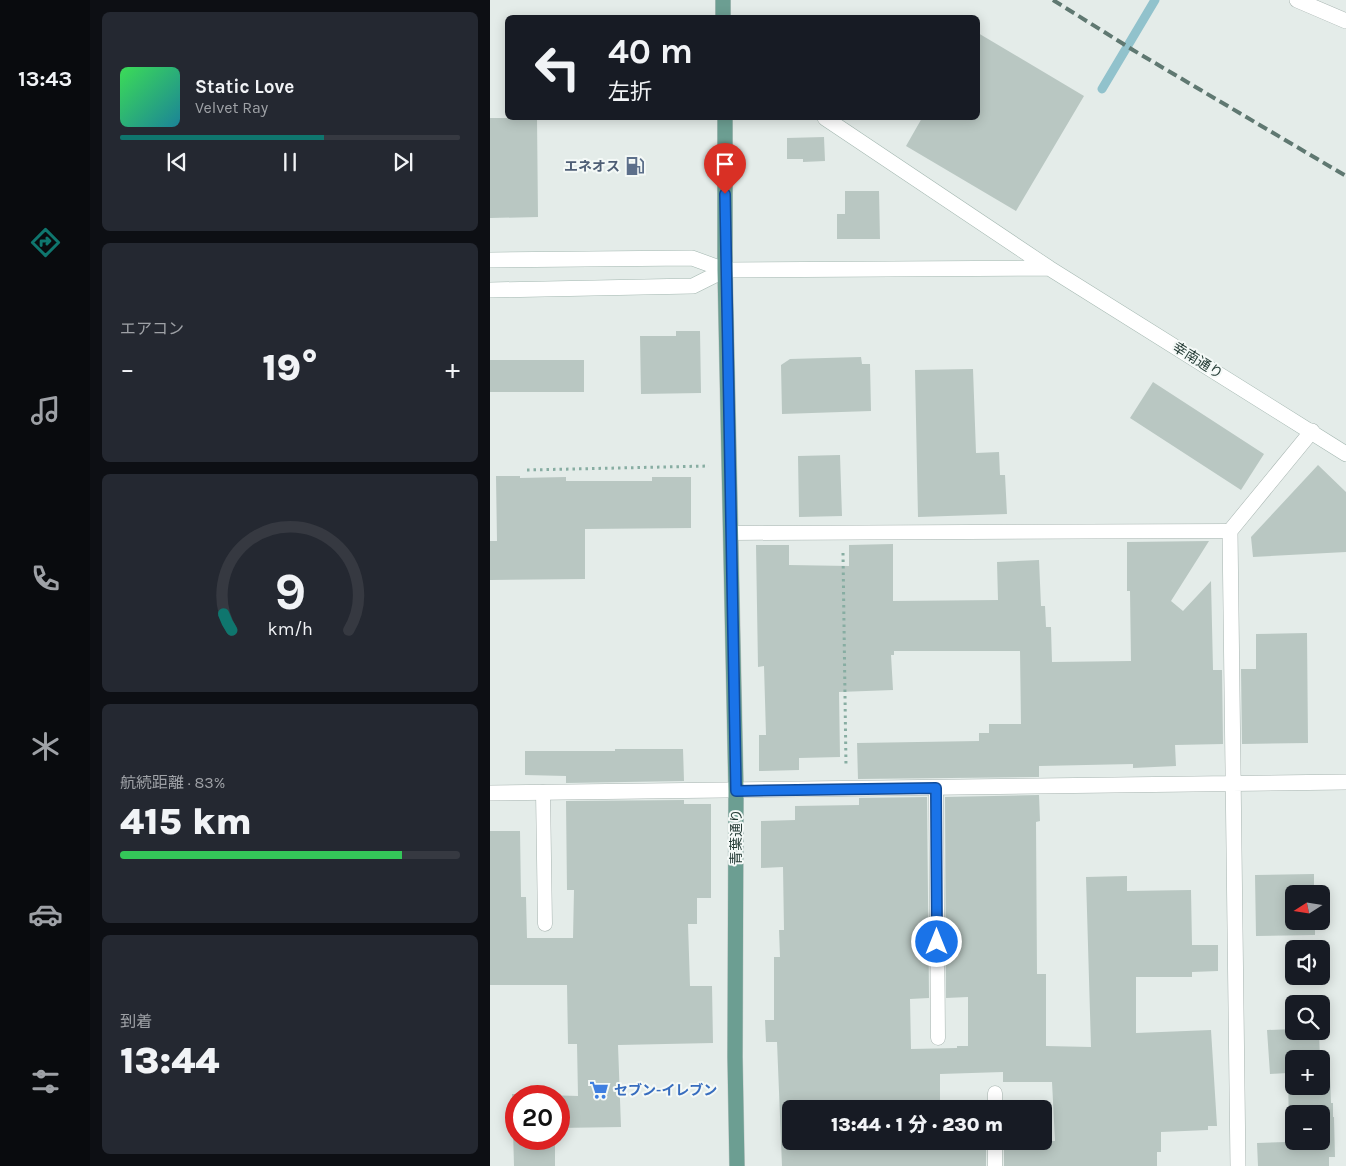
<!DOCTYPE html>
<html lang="ja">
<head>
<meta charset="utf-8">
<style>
	body { margin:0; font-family:Karla,"Noto Sans JP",sans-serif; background:#242831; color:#f1f3f6; height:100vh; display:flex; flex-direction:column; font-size:19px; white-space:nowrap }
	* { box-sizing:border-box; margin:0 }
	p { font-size:16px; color:#9ea1a6 }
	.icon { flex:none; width:28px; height:28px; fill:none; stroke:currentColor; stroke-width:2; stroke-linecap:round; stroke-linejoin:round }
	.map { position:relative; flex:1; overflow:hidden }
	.drawer { display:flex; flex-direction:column; gap:12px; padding:12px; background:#0d0f14; width:400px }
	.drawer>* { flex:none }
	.guide { position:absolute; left:15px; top:15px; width:475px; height:105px; border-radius:8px; box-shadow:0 2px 12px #0003; background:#171b24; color:#f1f3f6; overflow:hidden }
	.needle { width:32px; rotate:258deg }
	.controls { position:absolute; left:795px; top:885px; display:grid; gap:10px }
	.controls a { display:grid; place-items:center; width:45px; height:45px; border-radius:8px; background:#171b24; box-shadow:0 2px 12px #0003; font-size:25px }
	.speed { position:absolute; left:15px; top:1085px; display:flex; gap:10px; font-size:25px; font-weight:700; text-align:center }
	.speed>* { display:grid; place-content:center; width:65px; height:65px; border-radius:50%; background:#171b24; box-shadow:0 2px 12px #0003; line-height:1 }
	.speed .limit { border:8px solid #d22; background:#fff; color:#111 }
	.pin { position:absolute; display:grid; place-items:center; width:42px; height:42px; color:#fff; margin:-51px -21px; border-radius:50% 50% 50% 0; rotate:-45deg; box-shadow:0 0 5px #0007 }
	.pin .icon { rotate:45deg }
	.me { position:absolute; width:55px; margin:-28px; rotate:0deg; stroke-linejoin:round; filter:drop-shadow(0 0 4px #0008) }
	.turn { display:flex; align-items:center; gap:18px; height:105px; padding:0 20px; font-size:22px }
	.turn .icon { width:65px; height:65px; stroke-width:2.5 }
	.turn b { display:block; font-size:35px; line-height:42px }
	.big { font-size:38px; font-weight:800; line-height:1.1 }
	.drawer .widget { flex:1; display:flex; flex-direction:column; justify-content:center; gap:8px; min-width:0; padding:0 18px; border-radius:8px; background:#242831 }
	.drawer .dial { align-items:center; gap:0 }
	.dial svg { height:130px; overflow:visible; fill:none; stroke:#363941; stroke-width:7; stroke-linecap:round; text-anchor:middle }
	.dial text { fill:#f1f3f6; stroke:none }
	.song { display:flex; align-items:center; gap:15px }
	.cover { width:60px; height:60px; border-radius:8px; background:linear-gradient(135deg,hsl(130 70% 55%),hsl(190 70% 35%)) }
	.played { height:5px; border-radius:2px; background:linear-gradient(90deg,#0f766e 60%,#363941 60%) }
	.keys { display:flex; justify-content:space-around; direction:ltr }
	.heat { display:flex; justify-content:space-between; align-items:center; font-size:28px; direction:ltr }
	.charge { height:8px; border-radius:4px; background:linear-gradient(90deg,#34c759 83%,#363941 0) }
	.trip { position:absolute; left:292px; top:1100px; width:270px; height:50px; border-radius:8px; background:#171b24; box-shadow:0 2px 12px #0003; font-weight:800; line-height:50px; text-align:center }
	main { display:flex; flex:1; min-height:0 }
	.tabs { display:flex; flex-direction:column; width:90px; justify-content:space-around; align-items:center; background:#090b0e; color:#9ea1a6 }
	.tabs .icon { width:35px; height:35px }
	.tabs .on { color:#0f766e }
	.tabs b { font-size:22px; color:#f1f3f6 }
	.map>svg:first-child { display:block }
</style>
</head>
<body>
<main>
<nav class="tabs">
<b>13:43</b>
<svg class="icon on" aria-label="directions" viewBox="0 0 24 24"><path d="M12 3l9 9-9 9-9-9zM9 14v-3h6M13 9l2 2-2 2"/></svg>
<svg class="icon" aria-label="music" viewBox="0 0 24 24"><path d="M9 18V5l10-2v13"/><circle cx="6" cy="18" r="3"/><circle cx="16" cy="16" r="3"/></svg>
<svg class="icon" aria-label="phone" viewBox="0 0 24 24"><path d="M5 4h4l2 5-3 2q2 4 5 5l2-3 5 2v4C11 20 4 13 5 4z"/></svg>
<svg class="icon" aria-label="climate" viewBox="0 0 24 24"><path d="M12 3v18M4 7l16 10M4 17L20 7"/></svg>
<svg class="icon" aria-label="car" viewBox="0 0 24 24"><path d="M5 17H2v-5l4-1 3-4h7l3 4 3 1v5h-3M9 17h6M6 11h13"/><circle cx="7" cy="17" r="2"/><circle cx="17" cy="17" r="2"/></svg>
<svg class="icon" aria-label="filters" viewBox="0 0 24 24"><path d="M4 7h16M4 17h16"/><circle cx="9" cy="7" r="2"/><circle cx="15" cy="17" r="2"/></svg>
</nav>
<section class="drawer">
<div class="widget">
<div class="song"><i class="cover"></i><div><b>Static Love</b><p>Velvet Ray</p></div></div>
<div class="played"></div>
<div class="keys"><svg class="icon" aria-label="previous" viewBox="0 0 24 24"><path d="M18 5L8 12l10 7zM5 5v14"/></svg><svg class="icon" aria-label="pause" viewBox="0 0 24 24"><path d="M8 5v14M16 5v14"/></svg><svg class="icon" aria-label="next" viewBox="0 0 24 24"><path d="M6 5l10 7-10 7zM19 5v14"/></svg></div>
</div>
<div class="widget"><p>エアコン</p>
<div class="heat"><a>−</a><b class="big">19°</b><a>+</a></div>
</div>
<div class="widget dial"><svg viewBox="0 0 100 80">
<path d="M14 69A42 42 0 1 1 86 69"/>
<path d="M14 69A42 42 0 0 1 9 59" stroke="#0f766e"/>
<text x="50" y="56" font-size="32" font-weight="700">9</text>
<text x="50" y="72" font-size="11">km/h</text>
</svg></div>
<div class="widget"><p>航続距離 · 83%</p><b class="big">415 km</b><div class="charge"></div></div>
<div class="widget"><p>到着</p><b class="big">13:44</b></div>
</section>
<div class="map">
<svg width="856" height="1166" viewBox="0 0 856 1166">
	<rect width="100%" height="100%" fill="#e4ece9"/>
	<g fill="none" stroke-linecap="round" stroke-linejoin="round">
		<!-- stream -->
		<path stroke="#91c2cc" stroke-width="9" d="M612,89L665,0"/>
	</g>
	<!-- building -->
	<path fill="#b9c7c2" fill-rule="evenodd" d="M488,33L594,96L526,211L416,146L432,118H488Z
		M0,118H47L48,217L0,218Z
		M334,137L335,161L313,162V159H297V138Z
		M355,191H389L390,239H347V214H355Z
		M186,331H210L211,393L151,394L150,336H186Z
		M371,357L372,364H380L381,411L292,414L291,365L300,359Z
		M0,360H94V392H0Z
		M483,369L486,453L509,452L510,475H515L517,514L428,517L425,370Z
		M663,382L774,454L751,490L640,418Z
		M350,455L352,516L309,517L308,456Z
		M828,465L856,492V552L763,557L761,537Z
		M6,476H30V478L76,477V481H162V477H201V528L95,529V579L0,580V541H7Z
		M719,541L681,601L693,611L721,581L723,670H732L733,744L685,745L686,766L643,768V764L549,766V777L368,779L367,743L489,741V733H499V724H531L530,651H404V655H401L403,690L349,692L350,757L309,758V770L269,771V735H276L274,666L268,667L266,545H299V565L359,566V545L403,544V601L508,600L507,562L549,560L551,606H555L556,627H561L562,662L641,661L640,591H637V542Z
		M817,633L818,743L752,744L751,669H766V634Z
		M125,749H193L194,781L76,783V776L35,775V751H125Z
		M549,795L550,821L546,822L547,974H556V1046L601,1047L596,877L637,876V891L701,890L702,945H728V971L702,972V977H646V1033L721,1030L727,1126H718V1130L671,1132V1152H667V1166H514V1141H565L562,1082H513V1072L450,1074V1109H301V1141H496V1166H292L287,1042H276L275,1020H284V957H290L289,930H294L293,867L271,868V821L305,820V806L369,805V798L437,797L439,998L420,999L421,1049L467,1048V1046H478V997L456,998L455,797Z
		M194,800V804H221V898H207V924H198L200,986H222L223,1043L128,1045L131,1127L69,1128V1096H26V1139H65V1166H24L22,1094L88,1096L87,1044H78L77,985H0V831H30L31,897H36L37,938H83L84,890H77L76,801Z
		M824,874V894H804V921H825V935L766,936L765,875Z
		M804,1029V1031H829L830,1059H804V1086H831V1076H840L841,1103H843V1117H844L845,1157H839V1166H768L767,1143L796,1142L795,1134L799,1133L798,1073L780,1074L777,1030ZM804,1114H831V1141H804Z"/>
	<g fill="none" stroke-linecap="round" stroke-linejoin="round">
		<!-- lane casing -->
		<g stroke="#a7b4b0" stroke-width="15">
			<path id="lane" d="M241,533L740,531
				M446,788L448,1038
				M53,792L55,924
				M505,1109V1093
				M505,1166V1141"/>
		</g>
		<!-- street casing -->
		<g stroke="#a7b4b0" stroke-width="16">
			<path id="street" d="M807,0L856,21
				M0,793L856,782
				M748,1166L740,531L822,431"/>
		</g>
		<!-- secondary casing -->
		<g stroke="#a3b7b0" stroke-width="16">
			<path id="secondary" d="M335,118L559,268L856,454
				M0,260L202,258L235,270L559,268
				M0,290L203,286L235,270"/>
		</g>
		<!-- primary casing -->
		<g stroke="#c2c8c7" stroke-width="16">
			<path id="primary" d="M233,0V18
				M235,118V270L246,791L245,1057L247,1166"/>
		</g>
		<!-- path -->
		<path stroke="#87ada2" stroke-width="3" stroke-dasharray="2.5 4" stroke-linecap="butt" d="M37,470L219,466
			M353,553L356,767"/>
		<!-- lane -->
		<use href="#lane" stroke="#fff" stroke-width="14"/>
		<!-- street -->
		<use href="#street" stroke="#fff" stroke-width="15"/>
		<!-- secondary -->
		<use href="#secondary" stroke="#fff" stroke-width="15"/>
		<!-- primary -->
		<use href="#primary" stroke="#6c9e92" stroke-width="15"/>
		<!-- rail -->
		<path stroke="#5f7871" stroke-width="4" stroke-dasharray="10 5" stroke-linecap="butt" d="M563,0L643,50L856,176"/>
	</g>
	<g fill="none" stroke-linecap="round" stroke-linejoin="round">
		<!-- route casing -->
		<g stroke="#114b97" stroke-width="12">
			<path id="route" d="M235,194L246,791L446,788L447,942"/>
		</g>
		<!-- route -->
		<use href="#route" stroke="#1a73e8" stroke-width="9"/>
	</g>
	<!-- icons -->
	<defs>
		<g id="fuel-bare" transform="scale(1.5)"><path d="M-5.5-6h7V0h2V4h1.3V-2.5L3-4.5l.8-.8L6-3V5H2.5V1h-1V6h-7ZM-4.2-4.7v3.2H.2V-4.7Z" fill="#5c6f8a" stroke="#f4f9f7" stroke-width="2.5" paint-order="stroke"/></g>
		<g id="supermarket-bare" transform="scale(1.5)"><path d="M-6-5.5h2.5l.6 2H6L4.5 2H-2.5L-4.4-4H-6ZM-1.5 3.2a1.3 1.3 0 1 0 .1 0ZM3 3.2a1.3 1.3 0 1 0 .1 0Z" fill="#3f7fe0" stroke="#f4f9f7" stroke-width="2.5" paint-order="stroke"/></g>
	</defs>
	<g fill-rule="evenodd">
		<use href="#fuel-bare" x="145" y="166"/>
		<use href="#supermarket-bare" x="109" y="1090"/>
	</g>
	<g text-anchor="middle" stroke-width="4" stroke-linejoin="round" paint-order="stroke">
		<!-- service labels -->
		<g font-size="14" font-weight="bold" fill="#4e5e75" stroke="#f4f9f7" text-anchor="end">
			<text x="130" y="171">エネオス</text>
		</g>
		<!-- street labels -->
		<g font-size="14" fill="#253c36" stroke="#f4f9f7">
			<text transform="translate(708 360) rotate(32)" y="5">幸南通り</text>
			<text transform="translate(246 837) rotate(-90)" y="5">青葉通り</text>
		</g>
		<!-- shop labels -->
		<g font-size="14" font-weight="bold" fill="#366cbe" stroke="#f4f9f7" text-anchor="start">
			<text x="124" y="1095">セブン-イレブン</text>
		</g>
	</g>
</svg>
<div class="controls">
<a><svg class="needle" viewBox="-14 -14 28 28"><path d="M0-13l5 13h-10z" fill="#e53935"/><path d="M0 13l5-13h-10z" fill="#9ea1a6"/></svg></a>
<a><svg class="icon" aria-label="sound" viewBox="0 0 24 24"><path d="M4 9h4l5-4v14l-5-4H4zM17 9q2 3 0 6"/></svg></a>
<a><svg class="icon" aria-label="search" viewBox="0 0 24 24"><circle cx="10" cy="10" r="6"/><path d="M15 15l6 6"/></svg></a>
<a>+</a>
<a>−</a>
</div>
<div class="speed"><div class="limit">20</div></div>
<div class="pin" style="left:235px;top:194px;background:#d93025"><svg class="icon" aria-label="arrive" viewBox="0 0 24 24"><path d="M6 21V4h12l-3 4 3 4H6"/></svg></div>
<svg class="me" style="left:447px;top:942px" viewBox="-20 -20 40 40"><circle r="17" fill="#1a73e8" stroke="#fff" stroke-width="3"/><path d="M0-11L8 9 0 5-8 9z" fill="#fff"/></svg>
<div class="trip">13:44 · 1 分 · 230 m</div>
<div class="guide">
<div class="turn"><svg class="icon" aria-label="left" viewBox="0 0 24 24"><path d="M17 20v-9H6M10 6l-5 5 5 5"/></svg><div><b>40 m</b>左折</div></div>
</div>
</div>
</main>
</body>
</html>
